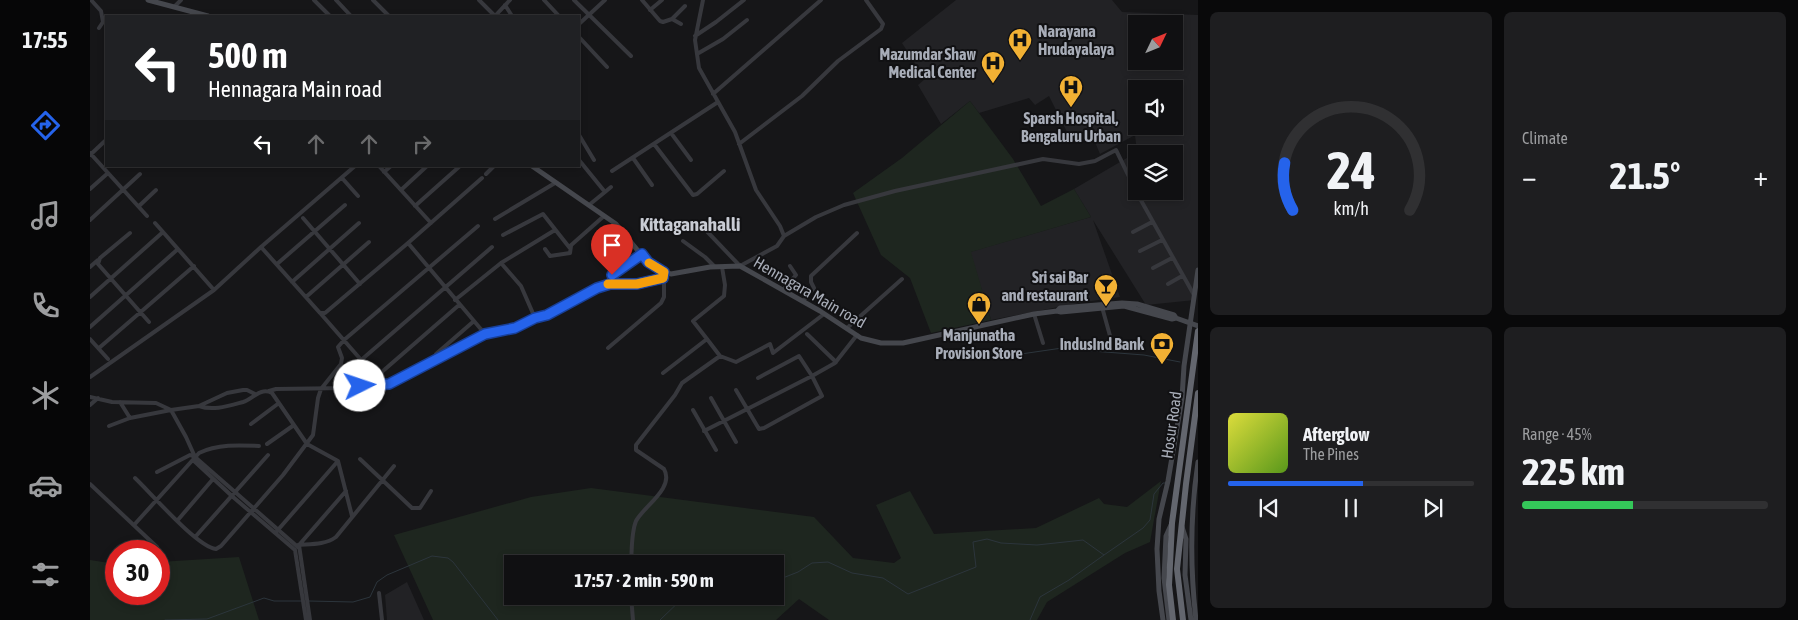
<!DOCTYPE html>
<html lang="en">
<head>
<meta charset="utf-8">
<style>
	body { margin:0; font-family:"Asap Condensed",sans-serif; background:#1e1e20; color:#f1f3f6; height:100vh; display:flex; flex-direction:column; font-size:19px; white-space:nowrap }
	* { box-sizing:border-box; margin:0 }
	p { font-size:16px; color:#9c9d9f }
	.icon { flex:none; width:28px; height:28px; fill:none; stroke:currentColor; stroke-width:2; stroke-linecap:round; stroke-linejoin:round }
	.map { position:relative; flex:1; overflow:hidden }
	.sheet { display:flex; flex-direction:column; gap:12px; padding:12px; background:#09090a; width:600px }
	.sheet>* { flex:none }
	.hud { position:absolute; left:15px; top:15px; width:475px; height:152px; border-radius:0px; box-shadow:0 2px 8px #0003,0 0 0 1px #303032; background:#202124; color:#fff; overflow:hidden }
	.needle { width:32px; rotate:47deg }
	.buttons { position:absolute; left:1038px; top:15px; display:grid; gap:10px }
	.buttons a { display:grid; place-items:center; width:55px; height:55px; border-radius:0px; background:#101012; box-shadow:0 2px 8px #0003,0 0 0 1px #303032; font-size:25px }
	.speed { position:absolute; left:15px; top:540px; display:flex; gap:10px; font-size:25px; font-weight:700; text-align:center }
	.speed>* { display:grid; place-content:center; width:65px; height:65px; border-radius:50%; background:#101012; box-shadow:0 2px 8px #0003,0 0 0 1px #303032; line-height:1 }
	.speed .limit { border:8px solid #d22; background:#fff; color:#111 }
	.pin { position:absolute; display:grid; place-items:center; width:42px; height:42px; color:#fff; margin:-51px -21px; border-radius:50% 50% 50% 0; rotate:-45deg; box-shadow:0 0 5px #0007 }
	.pin .icon { rotate:45deg }
	.me { position:absolute; width:55px; margin:-28px; rotate:86deg; stroke-linejoin:round; filter:drop-shadow(0 0 4px #0008) }
	.turn { display:flex; align-items:center; gap:18px; height:105px; padding:0 20px; font-size:22px }
	.turn .icon { width:65px; height:65px; stroke-width:2.5 }
	.turn b { display:block; font-size:35px; line-height:42px }
	.lanes { display:flex; align-items:center; height:48px; padding:0 20px; background:#0003; justify-content:center; gap:25px; direction:ltr }
	.lanes .off { opacity:.35 }
	.big { font-size:38px; font-weight:700; line-height:1.1 }
	.sheet .widget { flex:1; display:flex; flex-direction:column; justify-content:center; gap:8px; min-width:0; padding:0 18px; border-radius:8px; background:#1e1e20 }
	.sheet .dial { align-items:center; gap:0 }
	.dial svg { height:130px; overflow:visible; fill:none; stroke:#303032; stroke-width:7; stroke-linecap:round; text-anchor:middle }
	.dial text { fill:#f1f3f6; stroke:none }
	.song { display:flex; align-items:center; gap:15px }
	.cover { width:60px; height:60px; border-radius:8px; background:linear-gradient(135deg,hsl(60 70% 55%),hsl(90 70% 35%)) }
	.played { height:5px; border-radius:2px; background:linear-gradient(90deg,#2563eb 55%,#303032 55%) }
	.keys { display:flex; justify-content:space-around; direction:ltr }
	.heat { display:flex; justify-content:space-between; align-items:center; font-size:28px; direction:ltr }
	.charge { height:8px; border-radius:4px; background:linear-gradient(90deg,#34c759 45%,#303032 0) }
	.sheet .tiles { flex:1; display:grid; gap:12px; grid-template-columns:repeat(2,1fr) }
	.trip { position:absolute; left:414px; top:555px; width:280px; height:50px; border-radius:0px; background:#101012; box-shadow:0 2px 8px #0003,0 0 0 1px #303032; font-weight:700; line-height:50px; text-align:center }
	main { display:flex; flex:1; min-height:0 }
	.dock { display:flex; flex-direction:column; width:90px; justify-content:space-around; align-items:center; background:#060607; color:#9c9d9f }
	.dock .icon { width:35px; height:35px }
	.dock .selected { color:#2563eb }
	.dock b { font-size:22px; color:#f1f3f6 }
	.map>svg:first-child { display:block }
</style>
</head>
<body>
<main>
<nav class="dock">
<b>17:55</b>
<svg class="icon selected" aria-label="directions" viewBox="0 0 24 24"><path d="M12 3l9 9-9 9-9-9zM9 14v-3h6M13 9l2 2-2 2"/></svg>
<svg class="icon" aria-label="music" viewBox="0 0 24 24"><path d="M9 18V5l10-2v13"/><circle cx="6" cy="18" r="3"/><circle cx="16" cy="16" r="3"/></svg>
<svg class="icon" aria-label="phone" viewBox="0 0 24 24"><path d="M5 4h4l2 5-3 2q2 4 5 5l2-3 5 2v4C11 20 4 13 5 4z"/></svg>
<svg class="icon" aria-label="climate" viewBox="0 0 24 24"><path d="M12 3v18M4 7l16 10M4 17L20 7"/></svg>
<svg class="icon" aria-label="car" viewBox="0 0 24 24"><path d="M5 17H2v-5l4-1 3-4h7l3 4 3 1v5h-3M9 17h6M6 11h13"/><circle cx="7" cy="17" r="2"/><circle cx="17" cy="17" r="2"/></svg>
<svg class="icon" aria-label="filters" viewBox="0 0 24 24"><path d="M4 7h16M4 17h16"/><circle cx="9" cy="7" r="2"/><circle cx="15" cy="17" r="2"/></svg>
</nav>
<div class="map">
<svg width="1108" height="620" viewBox="0 0 1108 620">
	<rect width="100%" height="100%" fill="#161618"/>
	<!-- built -->
	<path fill="#222225" fill-rule="evenodd" d="M866,0H1022L1032,12L1108,15V280L1105,300L1056,305L1003,220L1030,297L994,302L901,320L880,252L1001,217L984,189L1047,152L1045,135L1010,154L1002,135L981,140L959,96L945,105L939,98L889,113L880,101L851,124L828,85L835,79L812,43ZM1046,24H1084V61H1046ZM1046,89H1084V126H1046ZM1046,154H1084V191H1046Z
		M317,582L334,620H297L295,595Z"/>
	<!-- green -->
	<path fill="#1e261f" fill-rule="evenodd" d="M880,101L923,159L951,206L984,189L1001,217L881,252L901,320L841,333L820,278L791,255L763,193L812,158Z
		M1071,481L1060,542L1035,553L957,602L947,620H739L709,599L686,620H343L304,535L441,497L501,488L724,517L763,558L804,563L811,558L786,505L820,491L844,534L946,528L1009,498L1014,504L1037,507ZM422,564H685V596H422Z
		M149,557L169,620H0V560L26,564V594H69V562Z"/>
	<g fill="none" stroke-linecap="round" stroke-linejoin="round">
		<!-- stream -->
		<path stroke="#2c353c" stroke-width="1" d="M896,355L912,351L923,350L931,354L979,347L1002,351L1054,355L1090,362
			M685,581L708,572L722,563L738,562L762,573L793,578L818,594L886,567L883,542L897,539L911,543L947,545L993,540L1014,555L1053,528L1060,520L1064,494L1073,483H1075
			M219,601L263,602L280,597L287,582L297,575L342,556L358,558L363,562L408,620
			M75,620L117,619L174,598L184,601H212
			M570,620L595,596
			M940,620L950,597L979,580L1014,555"/>
		<!-- street -->
		<path stroke="#37383d" stroke-width="4" d="M1,0L11,11L13,22L9,28
			M224,0L240,16
			M246,0L261,16
			M283,0L299,16
			M389,0L405,16
			M454,0L469,16
			M484,0L541,56
			M552,0L570,21L573,22L582,19L595,6
			M415,5L422,16
			M84,7L91,0
			M560,10L572,0
			M405,16L420,0
			M582,19L591,24
			M489,24L515,0
			M605,36L626,22L654,0
			M489,37L517,67
			M607,54L633,39L657,20
			M623,94L731,0
			M581,133L601,160
			M489,135L504,160
			M564,144L603,195L607,194L634,171
			M649,144L712,96L748,61L791,29L793,24L776,0
			M0,153L57,216
			M0,155L16,140
			M543,158L562,185
			M489,160L515,192L499,205
			M289,166L341,223
			M522,171L628,102
			M294,172L301,166
			M396,174L404,166
			M252,178L268,196
			M0,189L18,173
			M311,190L337,166
			M515,192L521,187
			M49,206L66,190
			M325,206L370,166
			M213,218L270,284
			M405,219L465,183
			M0,220L50,174
			M608,222L650,266L687,246L694,236L690,226L666,190L645,132L609,68L605,40L613,0
			M65,223L73,232
			M1043,232L1062,222
			M40,233L10,258L8,264L59,322
			M413,235L453,214L479,247L514,216
			M694,236L726,217L754,205L805,191L953,159L989,164L1005,161L1026,150L1048,195L1104,295
			M593,241L615,257L625,267
			M511,242L529,227
			M318,243L395,334
			M171,247L265,166
			M455,249L460,256L480,253L481,246
			M1050,251L1072,240
			M521,257L541,241
			M411,263L431,286L445,318
			M187,264L255,205
			M0,267L8,260
			M1063,268L1082,258
			M522,275L552,254
			M202,282L269,223
			M1078,284L1092,276
			M693,290L706,275L700,266
			M0,297L73,232L124,290
			M216,297L279,242
			M365,300L411,263L465,230
			M713,301L724,288L721,282V276L767,233
			M1012,307L1022,343
			M231,314L286,377L369,305
			M944,314L953,343
			M0,327L88,249
			M757,328L812,279
			M717,334L746,362
			M0,339L18,359
			M617,339L603,321L634,296L635,285L632,267
			M9,348L104,266
			M518,348L571,303L574,297V272
			M346,354L384,321
			M270,361L402,247
			M573,373L617,339L630,356L646,362L680,344L683,353L734,314
			M0,377L124,290L171,247L230,313H235L318,243L392,178
			M646,390L669,429L674,428L732,396L722,376L709,356L668,378
			M179,391L186,389L256,388L299,384L395,334L425,328L445,318L457,315L507,288L520,284H547L573,277
			M0,397L22,402L66,403L81,410L109,406L137,393L153,390H157L165,394
			M621,398L646,442
			M30,402L40,418
			M0,405L8,398
			M109,406C123,411 138,406 153,402C163,399 170,387 182,393L217,444L248,461L262,516
			M603,410L626,450
			M161,424L189,403
			M19,426L40,418L81,410L96,437L105,457L209,548
			M614,431L722,376L745,363L767,335
			M177,444L204,425
			M270,459L322,508H330L341,491
			M103,460L143,497L205,550L216,620
			M67,472L100,455L105,457
			M45,478C61,493 107,547 126,549L131,546L193,475L223,435L228,398L231,389L251,364L252,358L248,347L254,340L388,226
			M0,484L67,547
			M87,521L123,479
			M44,525L109,453C127,444 149,445 169,446
			M187,531L248,461
			M106,536L178,455
			M208,545C221,544 235,545 246,537L304,466
			M541,564C542,551 541,533 546,521C553,507 585,488 574,469L546,450V445L585,395L592,383L630,356
			M289,593L292,620
			M541,596L543,620
			M220,620L209,545L256,491"/>
		<!-- secondary -->
		<path stroke="#45474d" stroke-width="5" d="M58,0L118,16
			M442,166L526,224L558,263L568,269L581,274L620,267L650,266L730,311L771,338L791,343H813L944,314L967,311L971,312L1034,306L1082,319L1086,318L1108,326
			M967,311L970,308L1032,303L1047,304L1084,315L1086,318
			M1092,527L1096,539L1095,575L1101,620
			M1073,620L1069,591L1067,549L1069,519L1078,481L1092,398L1094,366L1108,270
			M1079,620L1074,578L1076,536L1081,525
			M1106,620C1100,567 1100,515 1108,462"/>
		<!-- highway -->
		<path stroke="#63666e" stroke-width="6" d="M1083,620L1079,585L1082,523L1108,331
			M1093,620L1087,569L1096,484L1108,393"/>
	</g>
	<g fill="none" stroke-linecap="round" stroke-linejoin="round">
		<!-- route casing -->
		<g stroke="#184099" stroke-width="12">
			<path id="route" d="M270,386L299,384L395,334L425,328L445,318L457,315L507,288L520,284H547L573,278L574,272L558,262L552,254L522,275"/>
		</g>
		<!-- route -->
		<use href="#route" stroke="#2563eb" stroke-width="9"/>
		<!-- slow -->
		<path stroke="#f59e0b" stroke-width="9" d="M518,284H547L573,278L574,272L559,263"/>
	</g>
	<!-- icons -->
	<defs>
		<g id="hospital-pin" transform="scale(1.25)"><path d="M0 17L-7.5 6A9.5 9.5 0 1 1 7.5 6Z" fill="#f2b134" stroke="#111113"/><path d="M-5-5h3v3.5h4V-5h3V5h-3V1.5h-4V5h-3Z" fill="#111"/></g>
		<g id="bar-pin" transform="scale(1.25)"><path d="M0 17L-7.5 6A9.5 9.5 0 1 1 7.5 6Z" fill="#f2b134" stroke="#111113"/><path d="M-6-5H6L.8 .8V4.5H3.5V6h-7V4.5H-.8V.8Z" fill="#111"/></g>
		<g id="shop-pin" transform="scale(1.25)"><path d="M0 17L-7.5 6A9.5 9.5 0 1 1 7.5 6Z" fill="#f2b134" stroke="#111113"/><path d="M-5-2.5h2.3a2.7 3.5 0 0 1 5.4 0H5L5.5 6h-11ZM-1.5-2.5h3a1.5 2.3 0 0 0-3 0Z" fill="#111"/></g>
		<g id="bank-pin" transform="scale(1.25)"><path d="M0 17L-7.5 6A9.5 9.5 0 1 1 7.5 6Z" fill="#f2b134" stroke="#111113"/><path d="M-6-4H6V4H-6ZM0-2.3a2.3 2.3 0 1 0 0 4.6a2.3 2.3 0 1 0 0-4.6Z" fill="#111"/></g>
	</defs>
	<g fill-rule="evenodd">
		<use href="#hospital-pin" x="930" y="40"/>
		<use href="#hospital-pin" x="903" y="63"/>
		<use href="#hospital-pin" x="981" y="87"/>
		<use href="#bar-pin" x="1016" y="286"/>
		<use href="#shop-pin" x="889" y="304"/>
		<use href="#bank-pin" x="1072" y="344"/>
	</g>
	<g text-anchor="middle" stroke-width="4" stroke-linejoin="round" paint-order="stroke">
		<!-- poi labels -->
		<g font-size="16" font-weight="bold" fill="#a8adb8" stroke="#111113" text-anchor="end">
			<text x="948" y="37" text-anchor="start">Narayana<tspan x="948" dy="18">Hrudayalaya</tspan></text>
			<text x="886" y="60">Mazumdar Shaw<tspan x="886" dy="18">Medical Center</tspan></text>
			<text x="981" y="124" text-anchor="middle">Sparsh Hospital,<tspan x="981" dy="18">Bengaluru Urban</tspan></text>
			<text x="998" y="283">Sri sai Bar<tspan x="998" dy="18">and restaurant</tspan></text>
			<text x="889" y="341" text-anchor="middle">Manjunatha<tspan x="889" dy="18">Provision Store</tspan></text>
			<text x="1054" y="350">IndusInd Bank</text>
		</g>
		<!-- street labels -->
		<g font-size="16" fill="#a8adb8" stroke="#111113">
			<text transform="translate(720 292) rotate(30)" y="6">Hennagara Main road</text>
			<text transform="translate(1081 425) rotate(-82)" y="6">Hosur Road</text>
		</g>
		<!-- quarter labels -->
		<g font-size="19" font-weight="bold" fill="#c9ccd4" stroke="#111113">
			<text x="600" y="231">Kittaganahalli</text>
		</g>
	</g>
</svg>
<div class="buttons">
<a><svg class="needle" viewBox="-14 -14 28 28"><path d="M0-13l5 13h-10z" fill="#e53935"/><path d="M0 13l5-13h-10z" fill="#9c9d9f"/></svg></a>
<a><svg class="icon" aria-label="sound" viewBox="0 0 24 24"><path d="M4 9h4l5-4v14l-5-4H4zM17 9q2 3 0 6"/></svg></a>
<a><svg class="icon" aria-label="layers" viewBox="0 0 24 24"><path d="M12 4l9 5-9 5-9-5zM3 14l9 5 9-5"/></svg></a>
</div>
<div class="speed"><div class="limit">30</div></div>
<div class="pin" style="left:522px;top:275px;background:#d93025"><svg class="icon" aria-label="arrive" viewBox="0 0 24 24"><path d="M6 21V4h12l-3 4 3 4H6"/></svg></div>
<svg class="me" style="left:270px;top:386px" viewBox="-20 -20 40 40"><circle r="19" fill="#fff"/><path d="M0-13L10 11 0 6-10 11z" fill="#2563eb"/></svg>
<div class="trip">17:57 · 2 min · 590 m</div>
<div class="hud">
<div class="turn"><svg class="icon" aria-label="left" viewBox="0 0 24 24"><path d="M17 20v-9H6M10 6l-5 5 5 5"/></svg><div><b>500 m</b>Hennagara Main road</div></div>
<div class="lanes"><svg class="icon" aria-label="left" viewBox="0 0 24 24"><path d="M17 20v-9H6M10 6l-5 5 5 5"/></svg><svg class="icon off" aria-label="ahead" viewBox="0 0 24 24"><path d="M12 20V5M6 11l6-6 6 6"/></svg><svg class="icon off" aria-label="ahead" viewBox="0 0 24 24"><path d="M12 20V5M6 11l6-6 6 6"/></svg><svg class="icon off" aria-label="right" viewBox="0 0 24 24"><path d="M7 20v-9h11M14 6l5 5-5 5"/></svg></div>
</div>
</div>
<section class="sheet">
<div class="tiles">
<div class="widget dial"><svg viewBox="0 0 100 80">
<path d="M14 69A42 42 0 1 1 86 69"/>
<path d="M14 69A42 42 0 0 1 9 40" stroke="#2563eb"/>
<text x="50" y="56" font-size="32" font-weight="700">24</text>
<text x="50" y="72" font-size="11">km/h</text>
</svg></div>
<div class="widget"><p>Climate</p>
<div class="heat"><a>−</a><b class="big">21.5°</b><a>+</a></div>
</div>
<div class="widget">
<div class="song"><i class="cover"></i><div><b>Afterglow</b><p>The Pines</p></div></div>
<div class="played"></div>
<div class="keys"><svg class="icon" aria-label="previous" viewBox="0 0 24 24"><path d="M18 5L8 12l10 7zM5 5v14"/></svg><svg class="icon" aria-label="pause" viewBox="0 0 24 24"><path d="M8 5v14M16 5v14"/></svg><svg class="icon" aria-label="next" viewBox="0 0 24 24"><path d="M6 5l10 7-10 7zM19 5v14"/></svg></div>
</div>
<div class="widget"><p>Range · 45%</p><b class="big">225 km</b><div class="charge"></div></div>
</div>
</section>
</main>
</body>
</html>
